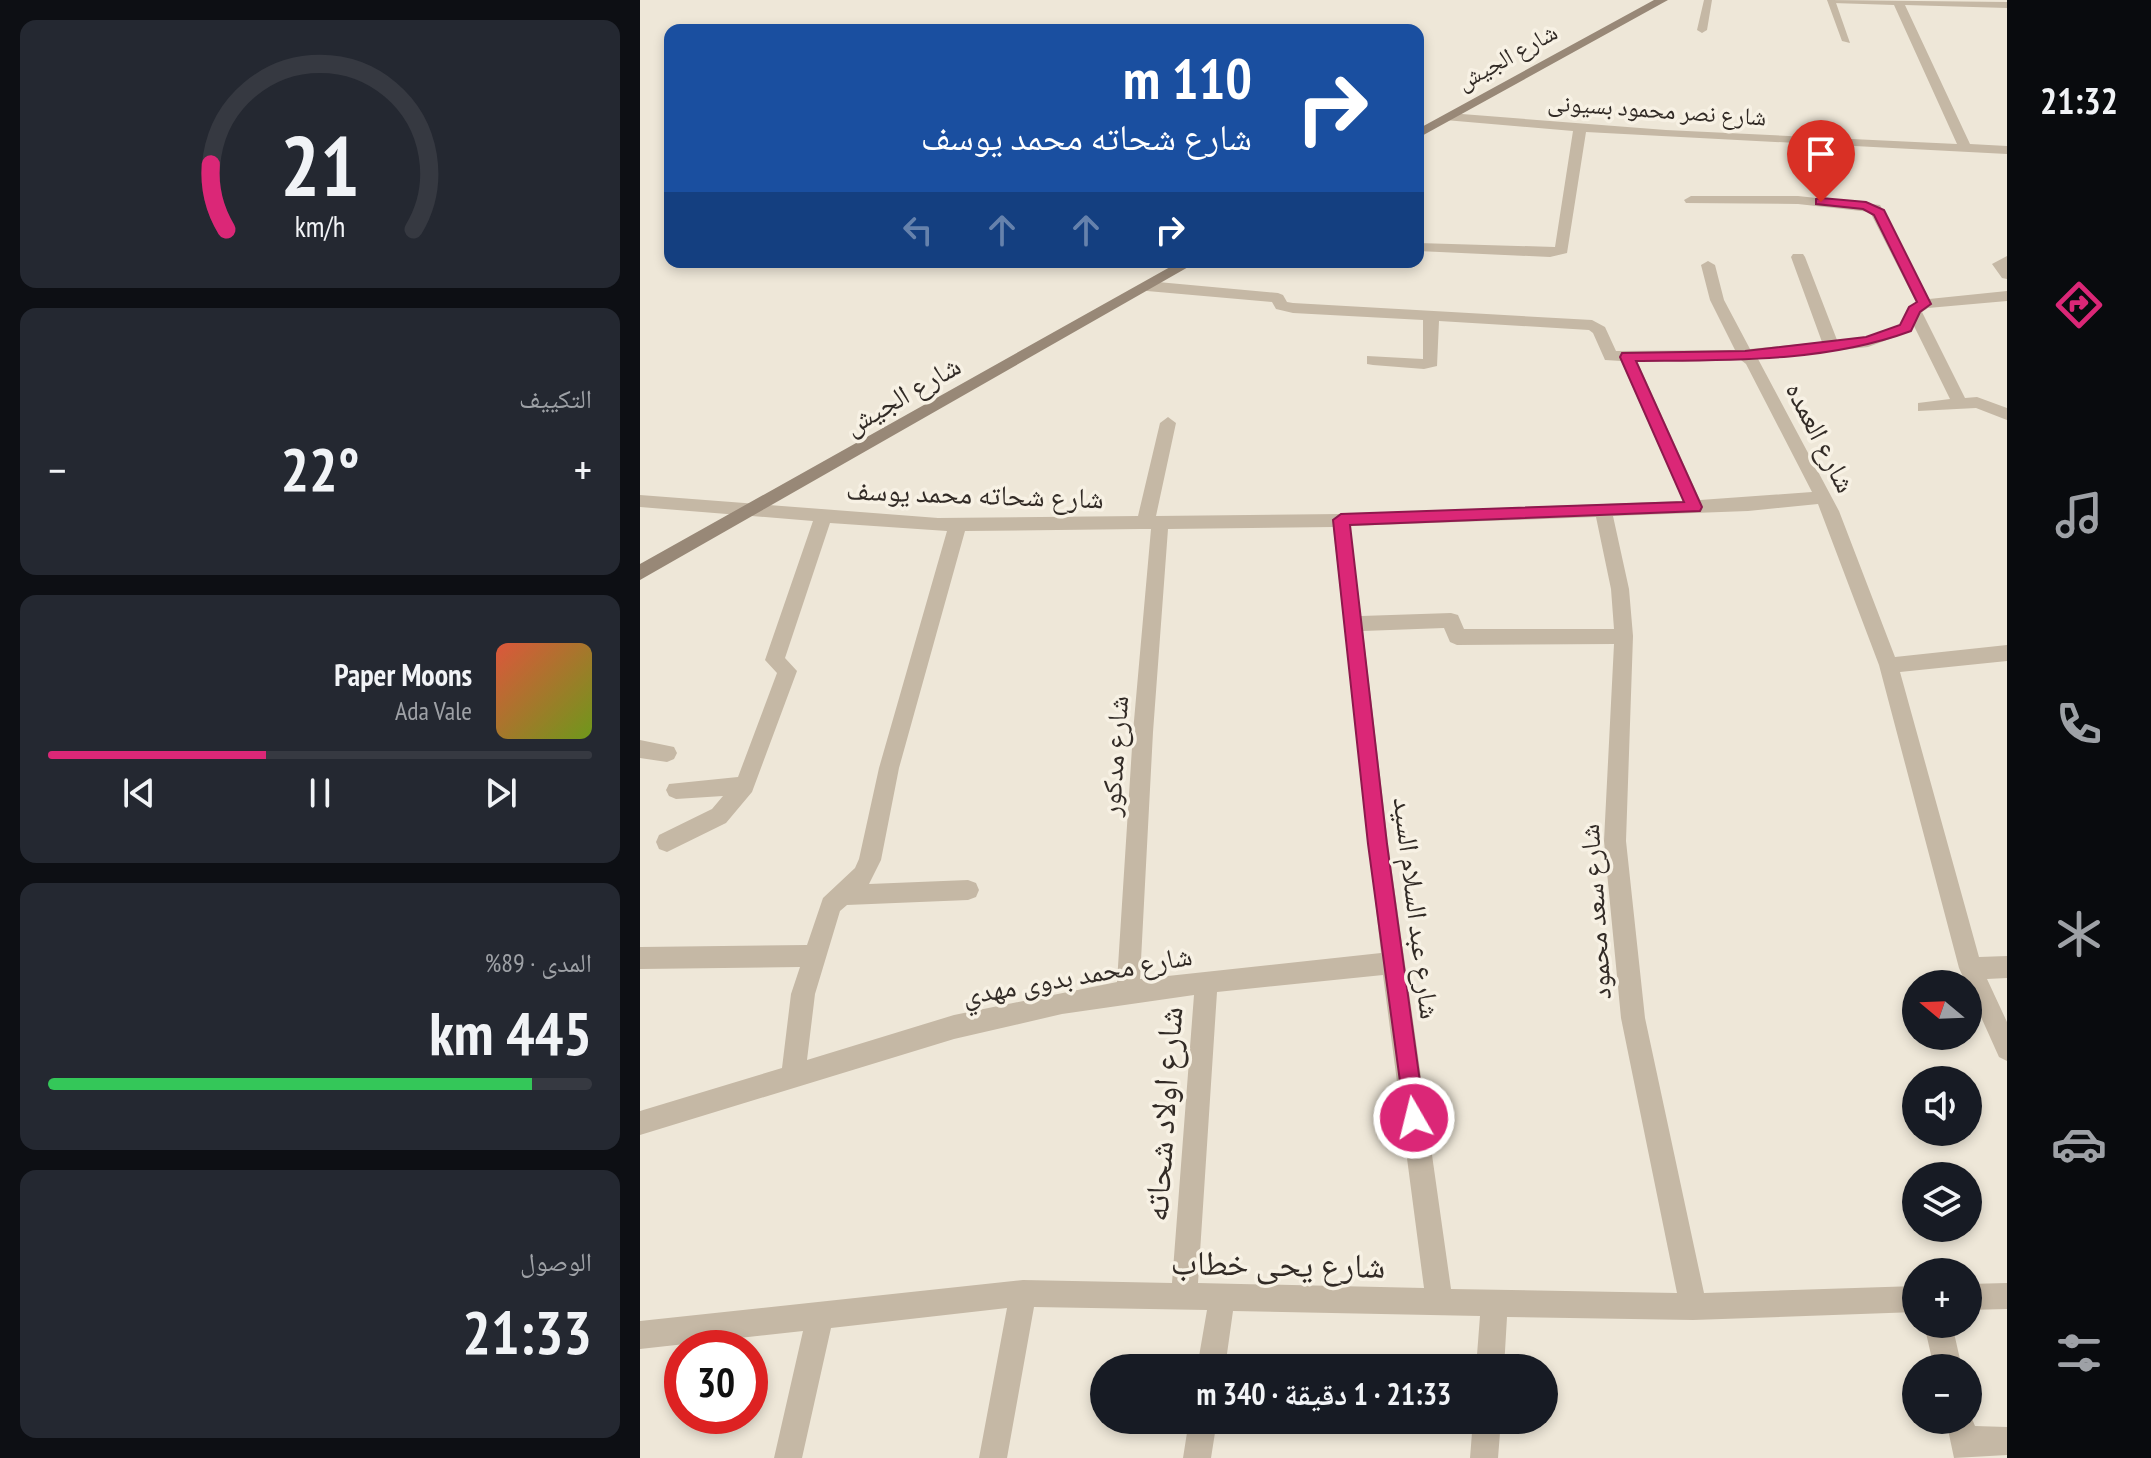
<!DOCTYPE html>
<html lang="ar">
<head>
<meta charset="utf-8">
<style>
	body { margin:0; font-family:"PT Sans Narrow","Noto Naskh Arabic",sans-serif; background:#242831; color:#f1f3f6; direction:rtl; height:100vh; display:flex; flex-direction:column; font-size:30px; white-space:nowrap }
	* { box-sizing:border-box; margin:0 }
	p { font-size:26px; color:#9ea1a6 }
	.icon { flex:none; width:44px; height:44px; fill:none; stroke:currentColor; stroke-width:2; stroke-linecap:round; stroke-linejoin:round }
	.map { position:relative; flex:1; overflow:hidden; direction:ltr }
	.drawer { display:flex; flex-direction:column; gap:20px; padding:20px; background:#0d0f14; width:640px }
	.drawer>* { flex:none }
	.hud { position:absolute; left:24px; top:24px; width:760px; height:244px; border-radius:16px; box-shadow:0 4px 12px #0003; direction:rtl; background:#1a4fa0; color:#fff; overflow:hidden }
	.needle { width:52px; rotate:289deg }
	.tools { position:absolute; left:1262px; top:970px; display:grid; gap:16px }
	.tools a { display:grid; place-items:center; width:80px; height:80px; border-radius:50%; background:#171b24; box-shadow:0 4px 12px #0003; font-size:40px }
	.speed { position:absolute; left:24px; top:1330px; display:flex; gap:16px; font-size:40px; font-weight:700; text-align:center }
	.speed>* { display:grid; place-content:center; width:104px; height:104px; border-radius:50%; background:#171b24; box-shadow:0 4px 12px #0003; line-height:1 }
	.speed .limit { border:12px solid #d22; background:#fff; color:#111 }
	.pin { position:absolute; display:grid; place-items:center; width:68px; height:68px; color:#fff; margin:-82px -34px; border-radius:50% 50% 50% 0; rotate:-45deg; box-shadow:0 0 8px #0007 }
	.pin .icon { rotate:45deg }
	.me { position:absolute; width:88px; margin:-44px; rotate:352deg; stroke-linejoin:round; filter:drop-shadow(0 0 6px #0008) }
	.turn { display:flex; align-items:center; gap:28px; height:168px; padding:0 40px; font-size:36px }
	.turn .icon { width:104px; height:104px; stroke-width:2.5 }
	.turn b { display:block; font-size:56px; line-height:68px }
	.lanes { display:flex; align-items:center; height:76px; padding:0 40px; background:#0003; justify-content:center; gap:40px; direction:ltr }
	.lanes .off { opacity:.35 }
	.big { font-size:60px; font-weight:700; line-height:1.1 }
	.drawer .widget { flex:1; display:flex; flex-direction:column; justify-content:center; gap:12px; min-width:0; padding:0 28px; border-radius:16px; background:#242831 }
	.drawer .dial { align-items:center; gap:0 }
	.dial svg { height:208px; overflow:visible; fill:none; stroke:#363941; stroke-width:7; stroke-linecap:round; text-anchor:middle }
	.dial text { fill:#f1f3f6; stroke:none }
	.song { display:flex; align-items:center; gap:24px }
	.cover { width:96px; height:96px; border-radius:12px; background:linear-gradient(135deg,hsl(10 70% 55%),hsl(80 70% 35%)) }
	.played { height:8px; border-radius:4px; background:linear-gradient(90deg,#db2777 40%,#363941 40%) }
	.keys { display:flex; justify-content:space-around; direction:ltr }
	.heat { display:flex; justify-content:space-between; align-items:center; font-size:44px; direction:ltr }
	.charge { height:12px; border-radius:6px; background:linear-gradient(90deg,#34c759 89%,#363941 0) }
	.trip { position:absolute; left:450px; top:1354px; width:468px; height:80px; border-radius:40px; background:#171b24; box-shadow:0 4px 12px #0003; font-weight:700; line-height:80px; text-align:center; direction:rtl }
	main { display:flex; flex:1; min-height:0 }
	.dock { display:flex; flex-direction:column; width:144px; justify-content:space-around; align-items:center; background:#090b0e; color:#9ea1a6 }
	.dock .icon { width:56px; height:56px }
	.dock .on { color:#db2777 }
	.dock b { font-size:36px; color:#f1f3f6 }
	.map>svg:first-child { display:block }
</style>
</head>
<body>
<main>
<nav class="dock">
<b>21:32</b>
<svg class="icon on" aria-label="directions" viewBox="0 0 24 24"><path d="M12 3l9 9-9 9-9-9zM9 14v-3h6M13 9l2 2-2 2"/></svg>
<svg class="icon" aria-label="music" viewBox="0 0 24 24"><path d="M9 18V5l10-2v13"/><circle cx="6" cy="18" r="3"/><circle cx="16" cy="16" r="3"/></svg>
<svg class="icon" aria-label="phone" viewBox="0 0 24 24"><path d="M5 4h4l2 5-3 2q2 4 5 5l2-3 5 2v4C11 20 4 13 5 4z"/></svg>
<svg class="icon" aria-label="climate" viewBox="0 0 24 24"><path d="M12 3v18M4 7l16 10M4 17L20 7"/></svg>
<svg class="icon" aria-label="car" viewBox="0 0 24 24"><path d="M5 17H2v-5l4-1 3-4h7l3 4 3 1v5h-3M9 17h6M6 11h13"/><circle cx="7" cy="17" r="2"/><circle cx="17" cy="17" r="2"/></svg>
<svg class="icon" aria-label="filters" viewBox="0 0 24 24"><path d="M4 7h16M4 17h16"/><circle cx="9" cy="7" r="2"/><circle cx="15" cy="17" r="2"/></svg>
</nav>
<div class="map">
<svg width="1367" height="1458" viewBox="0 0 1367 1458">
	<rect width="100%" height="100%" fill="#eee7d8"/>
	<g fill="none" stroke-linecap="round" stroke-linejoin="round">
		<!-- lane -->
		<path fill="#c5b8a5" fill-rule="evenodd" d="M1064,0H1072L1067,30L1062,33L1057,30Z
			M1187,0H1195L1210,43L1202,41Z"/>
		<!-- street -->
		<path fill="#c5b8a5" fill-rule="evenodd" d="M1187,0L1367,2V8L1265,5L1330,144L1367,146V154L946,132L927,253L910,257L778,251V243L915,247L933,131L805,120L803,117L809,113L1026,130L1317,144L1254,5L1193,3Z
			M1051,196H1158L1240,205L1289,299L1367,291V301L1288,308L1282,312L1325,398L1337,397L1367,408V420L1336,408L1278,411V403L1310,399L1274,326L1271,331L1228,347L1118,359L1199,511L1255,657L1367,645V661L1260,672L1339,957L1367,956V978L1347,979L1367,1022V1061L1359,1057L1319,968L1239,665L1178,504L1108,511L973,516L989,589L993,636L986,841L1005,1018L1064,1293L1276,1286V1312L1053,1320L867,1317L864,1368H836L840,1316L593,1311L585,1368H557L567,1310L394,1307L367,1458H339L367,1308L191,1328L162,1458H134L163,1331L0,1349V1321L383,1280L532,1283L554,995L422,1014L314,1039L0,1135V1111L142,1068L151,994L160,967L0,969V947L167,945L183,898L215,868L219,859L239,768L307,531L190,523L145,658L157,671L112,792L86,823L27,852L19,849L16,842L19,835L72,809L83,796L36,799L29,796L26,790L29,784L98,777L137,673L125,660L173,521L0,507V495L298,518L498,516L520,423L528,417L536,423L516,516L701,514L1043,501L981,361L965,360L953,333L949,330L799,321L797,366L784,369L733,365L727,364V356L783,359V320L653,313L636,309L632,302L507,291L500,286L507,281L638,293L643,295L647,302L653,303L952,320L965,327L976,351L1095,350L1070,300L1061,265L1068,261L1075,265L1084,300L1110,349L1182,342L1151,257L1153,254H1163L1165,257L1197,340L1226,337L1260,325L1269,307L1276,302L1230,212L1158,204L1046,203L1044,200ZM1101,360L1106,364L1172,492L1060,500L997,361ZM956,517L971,589L974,629H824L818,615L811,613L721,616L710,526ZM693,527L741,953L500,979L513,732L528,529ZM500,529H511L493,732L477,982L314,1015L167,1060L175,994L200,911L207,905L328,900L336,897L339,890L336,883L328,880L229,884L241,860L259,768L325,531ZM804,628L810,642L817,645L974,644L964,841L981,1018L1037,1293L811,1289L748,844L723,631ZM743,975L784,1288L558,1283L577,992Z
			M1367,256V279L1362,278L1352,264Z
			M0,740L34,747L37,753L34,759L27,762L0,758Z
			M1367,1283V1309L1328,1310V1284Z
			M1284,1324H1312L1322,1368H1294Z
			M1328,1409L1335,1426L1367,1427V1455L1314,1458L1306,1420H1328Z
			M549,1420H577L571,1458H543Z
			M833,1420H861L858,1458H830Z"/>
		<!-- secondary -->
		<path fill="#988877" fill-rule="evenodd" d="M1014,0H1028L778,138V129Z
			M539,262H557L0,580V564Z"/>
	</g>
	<!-- route -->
	<path fill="#db2777" stroke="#8e194d" stroke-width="2" d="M1181,198L1226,202L1244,210L1291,304L1280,312L1271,331C1184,363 1087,360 996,361L1062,507L1060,511L710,525L747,844L785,1118L782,1126L774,1129L766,1126L728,844L693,520L701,514L1044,502L980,357L982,353L1105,351L1226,337L1260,325L1269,307L1277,302L1234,215L1223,209L1176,204V199Z"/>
	<g text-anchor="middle" stroke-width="7" stroke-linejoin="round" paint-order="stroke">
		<!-- far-street labels -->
		<g font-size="24" fill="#322b26" stroke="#f7f1e4">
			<text transform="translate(867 57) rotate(-29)" y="8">شارع الجيش</text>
			<text transform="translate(1017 110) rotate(4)" y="8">شارع نصر محمود بسيونى</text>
		</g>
		<!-- street labels -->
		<g font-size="28" fill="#322b26" stroke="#f7f1e4">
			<text transform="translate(262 395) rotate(-30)" y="10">شارع الجيش</text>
			<text transform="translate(1181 437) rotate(63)" y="10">شارع العمده</text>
			<text transform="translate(335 494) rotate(2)" y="10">شارع شحاته محمد يوسف</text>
			<text transform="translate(474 756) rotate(-86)" y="10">شارع مدكور</text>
			<text transform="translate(777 908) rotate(83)" y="10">شارع عبد السلام السيد</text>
			<text transform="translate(955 912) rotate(-94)" y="10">شارع سعد محمود</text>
			<text transform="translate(437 975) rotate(-10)" y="10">شارع محمد بدوى مهدي</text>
		</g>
		<!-- near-street labels -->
		<g font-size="34" fill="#322b26" stroke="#f7f1e4">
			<text transform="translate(523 1114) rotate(-86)" y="12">شارع اولاد شحاته</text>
			<text transform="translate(638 1264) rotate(1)" y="12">شارع يحى خطاب</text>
		</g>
	</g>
</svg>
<div class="tools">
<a><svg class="needle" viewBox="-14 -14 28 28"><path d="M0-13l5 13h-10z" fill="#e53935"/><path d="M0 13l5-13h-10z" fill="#9ea1a6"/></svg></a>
<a><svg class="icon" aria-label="sound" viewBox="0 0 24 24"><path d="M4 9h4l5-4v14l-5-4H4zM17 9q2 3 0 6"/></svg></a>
<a><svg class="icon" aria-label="layers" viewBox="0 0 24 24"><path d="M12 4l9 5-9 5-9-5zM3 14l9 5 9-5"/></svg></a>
<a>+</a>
<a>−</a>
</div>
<div class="speed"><div class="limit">30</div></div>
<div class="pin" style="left:1181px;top:202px;background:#d93025"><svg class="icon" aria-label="arrive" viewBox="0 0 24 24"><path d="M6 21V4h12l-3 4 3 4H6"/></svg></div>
<svg class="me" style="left:774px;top:1118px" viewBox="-20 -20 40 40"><circle r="17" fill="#db2777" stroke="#fff" stroke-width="3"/><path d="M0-11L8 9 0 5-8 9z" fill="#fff"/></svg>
<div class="trip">21:33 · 1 دقيقة · 340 m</div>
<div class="hud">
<div class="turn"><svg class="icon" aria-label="right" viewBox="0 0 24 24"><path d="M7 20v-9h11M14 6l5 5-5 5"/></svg><div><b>110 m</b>شارع شحاته محمد يوسف</div></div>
<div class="lanes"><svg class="icon off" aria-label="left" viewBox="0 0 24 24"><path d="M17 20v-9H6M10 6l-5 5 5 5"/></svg><svg class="icon off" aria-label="ahead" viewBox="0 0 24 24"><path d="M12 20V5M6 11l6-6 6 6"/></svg><svg class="icon off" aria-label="ahead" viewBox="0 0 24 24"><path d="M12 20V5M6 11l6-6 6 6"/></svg><svg class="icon" aria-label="right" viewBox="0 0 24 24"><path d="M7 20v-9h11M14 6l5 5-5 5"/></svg></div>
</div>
</div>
<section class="drawer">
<div class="widget dial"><svg viewBox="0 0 100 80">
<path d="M14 69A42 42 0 1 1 86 69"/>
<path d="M14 69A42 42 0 0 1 8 44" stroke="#db2777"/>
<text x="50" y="56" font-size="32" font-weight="700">21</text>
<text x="50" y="72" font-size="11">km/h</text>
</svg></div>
<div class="widget"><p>التكييف</p>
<div class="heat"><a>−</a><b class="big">22°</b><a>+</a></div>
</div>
<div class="widget">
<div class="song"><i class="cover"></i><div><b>Paper Moons</b><p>Ada Vale</p></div></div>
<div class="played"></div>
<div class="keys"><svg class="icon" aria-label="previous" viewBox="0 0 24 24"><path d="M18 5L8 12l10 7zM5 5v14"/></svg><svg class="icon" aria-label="pause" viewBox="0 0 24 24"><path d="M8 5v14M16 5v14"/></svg><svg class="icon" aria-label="next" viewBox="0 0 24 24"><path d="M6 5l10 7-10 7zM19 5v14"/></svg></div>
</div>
<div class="widget"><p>المدى · 89%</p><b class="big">445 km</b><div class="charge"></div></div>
<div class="widget"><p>الوصول</p><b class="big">21:33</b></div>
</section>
</main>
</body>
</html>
